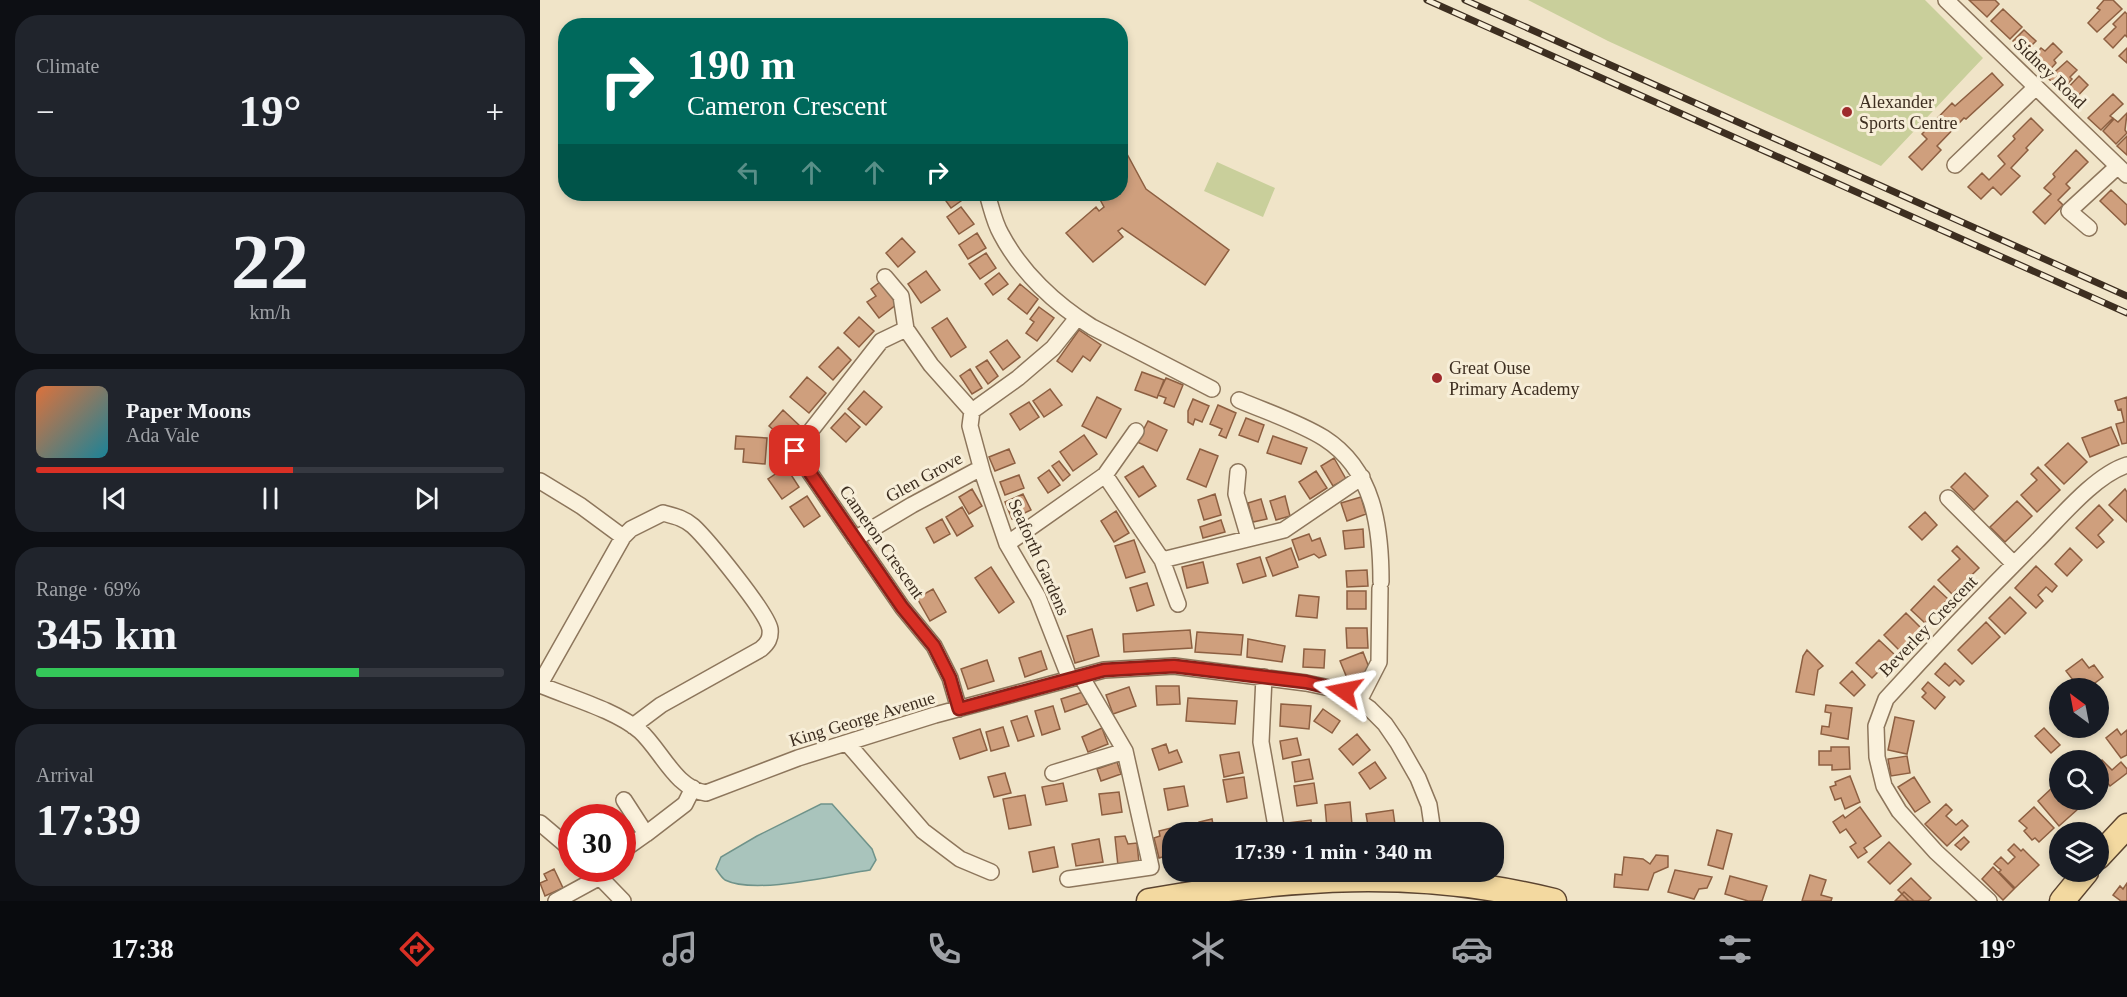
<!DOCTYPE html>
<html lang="en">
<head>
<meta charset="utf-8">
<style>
	body { margin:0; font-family:"Times New Roman",serif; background:#20242c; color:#f1f3f6; height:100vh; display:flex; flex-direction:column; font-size:22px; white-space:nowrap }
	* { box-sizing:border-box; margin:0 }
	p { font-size:20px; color:#9ea1a6 }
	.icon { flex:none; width:33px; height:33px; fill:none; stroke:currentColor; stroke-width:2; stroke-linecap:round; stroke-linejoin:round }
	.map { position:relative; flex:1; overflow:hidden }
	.sheet { display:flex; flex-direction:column; gap:15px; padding:15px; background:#0d0f14; width:540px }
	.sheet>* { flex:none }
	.top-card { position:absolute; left:18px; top:18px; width:570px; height:183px; border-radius:24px; box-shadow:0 3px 9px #0003; background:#00695c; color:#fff; overflow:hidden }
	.needle { width:39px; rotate:328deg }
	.buttons { position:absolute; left:1509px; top:678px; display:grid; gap:12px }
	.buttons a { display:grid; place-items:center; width:60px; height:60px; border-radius:50%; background:#171b24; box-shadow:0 3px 9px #0003; font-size:30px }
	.speed { position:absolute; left:18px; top:804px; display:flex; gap:12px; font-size:30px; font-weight:700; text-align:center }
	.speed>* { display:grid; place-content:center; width:78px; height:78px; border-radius:50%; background:#171b24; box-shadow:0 3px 9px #0003; line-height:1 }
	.speed .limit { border:9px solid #d22; background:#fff; color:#111 }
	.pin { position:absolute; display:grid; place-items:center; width:51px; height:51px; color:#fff; margin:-26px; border-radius:12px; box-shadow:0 3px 9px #0006 }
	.me { position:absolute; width:66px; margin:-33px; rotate:282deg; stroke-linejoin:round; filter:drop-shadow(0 0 4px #0008) }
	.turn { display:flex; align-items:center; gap:21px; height:126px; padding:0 30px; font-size:27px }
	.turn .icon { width:78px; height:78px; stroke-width:2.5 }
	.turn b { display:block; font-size:42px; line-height:51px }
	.lanes { display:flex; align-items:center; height:57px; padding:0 30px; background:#0003; justify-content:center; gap:30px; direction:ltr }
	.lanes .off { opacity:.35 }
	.big { font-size:45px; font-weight:700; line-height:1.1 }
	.sheet .tile { flex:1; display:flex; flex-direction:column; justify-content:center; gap:9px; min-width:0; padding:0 21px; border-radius:24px; background:#20242c }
	.sheet .dial { align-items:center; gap:0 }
	.dial b { font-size:78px; line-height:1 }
	.song { display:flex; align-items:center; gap:18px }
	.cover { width:72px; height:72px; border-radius:9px; background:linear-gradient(135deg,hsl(20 70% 55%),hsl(190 70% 35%)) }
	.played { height:6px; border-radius:3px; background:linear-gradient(90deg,#d93025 55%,#363941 55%) }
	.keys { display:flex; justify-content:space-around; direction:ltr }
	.heat { display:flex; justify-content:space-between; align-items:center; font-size:33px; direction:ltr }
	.charge { height:9px; border-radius:4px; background:linear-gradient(90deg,#34c759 69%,#363941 0) }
	.trip { position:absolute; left:622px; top:822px; width:342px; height:60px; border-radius:24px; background:#171b24; box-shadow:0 3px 9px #0003; font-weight:700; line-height:60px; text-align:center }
	.tabs { display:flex; height:96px; justify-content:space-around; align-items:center; background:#090b0e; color:#9ea1a6 }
	.tabs .icon { width:42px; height:42px }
	.tabs .current { color:#d93025 }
	.tabs b { font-size:27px; color:#f1f3f6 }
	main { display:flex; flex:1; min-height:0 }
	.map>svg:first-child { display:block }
</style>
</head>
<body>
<main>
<section class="sheet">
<div class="tile"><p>Climate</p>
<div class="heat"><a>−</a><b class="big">19°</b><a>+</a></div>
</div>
<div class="tile dial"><b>22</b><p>km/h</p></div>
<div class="tile">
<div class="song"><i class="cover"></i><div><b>Paper Moons</b><p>Ada Vale</p></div></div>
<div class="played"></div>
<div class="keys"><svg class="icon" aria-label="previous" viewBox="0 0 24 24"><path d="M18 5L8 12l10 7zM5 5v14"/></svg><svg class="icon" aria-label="pause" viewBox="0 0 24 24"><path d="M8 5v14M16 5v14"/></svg><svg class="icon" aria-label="next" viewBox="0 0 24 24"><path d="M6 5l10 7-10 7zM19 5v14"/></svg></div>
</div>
<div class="tile"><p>Range · 69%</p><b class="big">345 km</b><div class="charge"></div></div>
<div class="tile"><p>Arrival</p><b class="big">17:39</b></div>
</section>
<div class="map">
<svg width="1587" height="901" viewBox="0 0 1587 901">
	<rect width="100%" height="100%" fill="#f0e4c8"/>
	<!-- green -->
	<path fill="#c9cf9b" d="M988,0H1385L1443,58L1341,166L1068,41Z
		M677,162L735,188L723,217L664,191Z"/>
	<!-- water -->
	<path fill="#a9c4bc" stroke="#6f938a" stroke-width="1.5" d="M281,804H292L332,849L336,860L330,870C296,875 215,895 185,880C181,877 179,873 176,869L181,857L217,836Z"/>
	<!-- building -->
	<path fill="#cf9f7d" stroke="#8d5f41" stroke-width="1.5" d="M1429,0H1455L1459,4L1447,17Z
		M1564,0H1573L1582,9L1557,32L1548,23L1560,10L1557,8Z
		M1463,9L1482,27L1470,39L1451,21Z
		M1585,12L1587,14V37L1585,35L1573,48L1564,39L1576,27L1573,24Z
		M1484,30L1496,41L1484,53L1473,41Z
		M1513,43L1522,52L1514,60L1516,63L1505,75L1490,60L1501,48L1505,51Z
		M1587,48V63L1579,56Z
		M1527,61L1537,70L1530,77L1532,79L1521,91L1508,78Z
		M1452,73L1463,85L1426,119L1424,118L1397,146L1401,150L1382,170L1369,157L1387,139L1382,134L1412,103L1415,106Z
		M1539,76L1548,85L1532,102L1523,93Z
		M1573,94L1583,104L1570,116L1573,118L1561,130L1548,118Z
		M1587,113L1585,130L1587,133L1576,144L1563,131L1574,119L1578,122Z
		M1491,118L1503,130L1486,148L1488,150L1471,168L1480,176L1461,195L1453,187L1441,199L1428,187L1442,173L1449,180L1465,164L1458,156L1475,139L1473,136Z
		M1587,136V155L1577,146Z
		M580,141L606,189L689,250L665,285L582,228L578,231L583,237L553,262L526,233L556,207L559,211L564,207L557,194H580Z
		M1536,150L1548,162L1526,184L1530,188L1518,200L1523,205L1505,224L1493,212L1511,194L1504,188L1515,177L1513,174Z
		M1571,190L1587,205V223L1585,225L1560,201Z
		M401,194H426L428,196L411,208Z
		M421,207L434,224L419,234L407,217Z
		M437,233L446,248L428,259L419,245Z
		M362,238L375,252L358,267L346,253Z
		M446,253L456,268L440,279L429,264Z
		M386,271L400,290L381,303L368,284Z
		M459,273L468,284L453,295L445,284Z
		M340,282L357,304L339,318L327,302L336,296L331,289Z
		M480,284L498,299L487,314L468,299Z
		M499,307L514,318L497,341L486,333L494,322L490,319Z
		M319,317L334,331L319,347L304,333Z
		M407,318L426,347L411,357L392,328Z
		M539,330L561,345L550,361L543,356L532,372L517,361Z
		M467,340L480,357L463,370L450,352Z
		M298,347L311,360L293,380L279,367Z
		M447,360L458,376L448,384L436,367Z
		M430,369L442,388L432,394L420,376Z
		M602,372L624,380L617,398L595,390Z
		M267,377L286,393L269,413L250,397Z
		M626,378L643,385L634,407L624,403L626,398L618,395Z
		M510,389L522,405L504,417L493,401Z
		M324,391L342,407L326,425L308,409Z
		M557,397L581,409L566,438L542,426Z
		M1587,397V443L1582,444L1576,424L1584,422L1581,409L1578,410L1575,401Z
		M653,399L669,406L662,422L655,419L653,425L648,422V411Z
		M489,402L499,417L480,430L470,414Z
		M678,405L696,413L686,438L679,435L682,429L670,424Z
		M243,410L260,426L246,441L229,426Z
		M305,413L320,427L306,442L291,428Z
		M706,418L724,425L718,442L699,435Z
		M608,421L627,430L617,451L597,442Z
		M1571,427L1579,445L1550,457L1542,438Z
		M544,435L557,454L533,471L520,452Z
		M196,436L227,438L225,464L203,462L204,449H195Z
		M733,436L767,448L761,464L727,453Z
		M1528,443L1547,462L1524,484L1505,465Z
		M469,449L475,463L455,471L449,457Z
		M660,449L678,456L666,487L647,479Z
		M794,458L806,479L793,486L781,466Z
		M519,461L530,475L523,481L512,466Z
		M603,466L616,486L599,497L585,477Z
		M246,467L259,487L242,499L228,479Z
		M1498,467L1520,490L1497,512L1481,495L1497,480L1491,474Z
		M509,470L520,485L508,493L498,478Z
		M776,471L787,488L770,499L759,482Z
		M1425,473L1448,496L1434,510L1411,487Z
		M479,475L484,488L465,495L460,482Z
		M432,489L442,506L429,514L419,497Z
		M1585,489L1587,492V522L1569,505Z
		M483,494L491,510L472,519L465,502Z
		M675,494L681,515L664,520L658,500Z
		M267,496L280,516L264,527L250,507Z
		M745,496L750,516L736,520L730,501Z
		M821,497L826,514L807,521L801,503Z
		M721,499L727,519L713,522L708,503Z
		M1477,501L1492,516L1465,542L1450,527Z
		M1559,505L1573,520L1558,535L1564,542L1557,548L1536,528Z
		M422,507L433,526L417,536L406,517Z
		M576,511L589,533L574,542L561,521Z
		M1385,512L1397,525L1382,540L1369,527Z
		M402,519L410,534L394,543L386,528Z
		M681,520L685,532L663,538L660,527Z
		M823,529L824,547L805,549L803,531Z
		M769,534L772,541L780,538L786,555L779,558L774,554L759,560L752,540Z
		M594,540L605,572L586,578L575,546Z
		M1417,546L1439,568L1412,594L1398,580L1420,559L1412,551Z
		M751,548L758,567L733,576L726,558Z
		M1530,548L1542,560L1527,576L1515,564Z
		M720,557L726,576L703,583L697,564Z
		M663,562L668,583L647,588L642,567Z
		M1496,566L1517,586L1512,592L1506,587L1498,595L1503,601L1496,608L1475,588Z
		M451,567L474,602L459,613L435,578Z
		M827,570L828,586L807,587L806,571Z
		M607,583L614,605L597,611L590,588Z
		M1394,586L1408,599L1385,623L1371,610Z
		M393,589L406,612L390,621L377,598Z
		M807,591H826V609H807Z
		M759,595L779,597L777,618L756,616Z
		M1470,597L1486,613L1465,634L1449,618Z
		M1366,613L1381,628L1359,650L1344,635Z
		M1446,622L1460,637L1432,664L1418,650Z
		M806,628H827L828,648H807Z
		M552,629L559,656L535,663L527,636Z
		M650,630L652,648L584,652L583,634Z
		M657,632L703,635L701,655L655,652Z
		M708,639L745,646L742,662L707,657Z
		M1339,640L1355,655L1332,678L1316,663Z
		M764,649L785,650L784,668L763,667Z
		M1267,650L1283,666L1278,670L1274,695L1256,692L1263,656Z
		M501,651L507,669L485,677L479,658Z
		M823,652L830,670L807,678L800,661Z
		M1542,659L1549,668L1554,665L1563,677L1548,688H1534L1529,683L1533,680L1526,671Z
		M447,660L454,681L428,689L421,669Z
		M1405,663L1424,681L1420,685L1415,680L1409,686L1395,674Z
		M1312,671L1325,685L1314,696L1300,683Z
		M1388,682L1405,697L1395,709L1382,697L1386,693L1382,689Z
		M616,686H639L640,704L617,705Z
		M589,687L596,706L573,714L566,695Z
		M543,692L547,704L525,712L521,699Z
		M648,698L697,701L695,724L646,721Z
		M741,704L771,706L769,729L740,726Z
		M1286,705L1312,708L1308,739L1281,734L1282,726L1289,727L1291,713L1285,712Z
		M513,706L520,729L502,735L495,711Z
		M783,709L800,721L792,733L774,721Z
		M487,716L494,736L478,741L471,721Z
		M1355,717L1374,721L1367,754L1348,750Z
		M463,727L469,746L451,751L446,732Z
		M562,728L568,744L548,752L542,737Z
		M1504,728L1520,745L1511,753L1495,736Z
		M440,729L447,750L420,759L413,738Z
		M1577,729L1581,735L1587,730V755L1581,758L1566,738Z
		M817,734L830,750L813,765L799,749Z
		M757,738L761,755L743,759L740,741Z
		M626,744L629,753L637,750L642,762L619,770L612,749Z
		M1291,747H1309L1310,769L1292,770V765H1279V751H1291Z
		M699,752L703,773L684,777L680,755Z
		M1367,756L1370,773L1351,776L1348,759Z
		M769,759L773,779L755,782L752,762Z
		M1562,760L1572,770L1581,762L1587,769V773L1570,786L1566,781L1559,787L1563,791L1558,794V763Z
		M577,762L581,774L561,781L557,769Z
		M835,762L846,778L830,789L819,773Z
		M465,773L471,793L454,797L448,777Z
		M1310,776L1320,802L1305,809L1301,798L1295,800L1290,787L1296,785L1295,782Z
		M704,777L707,798L687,802L683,780Z
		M1374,777L1390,802L1375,812L1358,787Z
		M523,783L527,801L506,805L502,787Z
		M774,783L777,803L757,806L754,786Z
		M644,786L648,806L628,810L624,789Z
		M1513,787L1520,794V800H1530L1538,809L1519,826L1498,801Z
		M579,792L582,812L562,815L559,794Z
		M485,795L491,825L469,829L463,799Z
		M810,802L812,825L787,828L785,805Z
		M1406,804L1412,810L1406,816L1416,825L1422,820L1428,826L1407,846L1385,824Z
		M1320,807L1341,836L1324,848L1327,852L1318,858L1310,847L1316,843L1306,829L1300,833L1293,822L1303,815L1305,818Z
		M1494,807L1514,828L1499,842L1495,838L1492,840L1484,831L1487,828L1479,821Z
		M853,810L856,832H829L826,814Z
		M672,819L674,830L688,828L689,832H661L659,822Z
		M771,820L772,832H749L748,823Z
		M726,824L727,832H702V829Z
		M643,825L649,828L656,826V832H633V854L619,858L614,838L620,836L619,831Z
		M1177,830L1192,834L1183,869L1168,865Z
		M585,836L588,844L597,843L599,863L578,866L575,837Z
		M1424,837L1429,842L1421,850L1415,845Z
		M559,839L563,862L536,866L532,844Z
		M1349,842L1371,864L1350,884L1328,862Z
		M1474,844L1481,851L1483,849L1499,865L1475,888L1459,872L1461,870L1454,864L1461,857L1468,864L1475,857L1468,850Z
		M514,847L518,867L493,872L489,852Z
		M1116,855L1128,856V867L1114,873L1108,890L1074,887L1075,874L1082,875L1084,857L1103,859L1110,864Z
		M1453,867L1474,889L1463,900L1442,879Z
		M14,869L23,888L5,896L0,883L7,880L4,874Z
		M1135,870L1172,877L1167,888L1159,889L1154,899L1128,892Z
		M1270,875L1286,880L1281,895L1292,898L1291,901H1262Z
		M1190,876L1227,886L1222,901H1208L1185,894Z
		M1371,878L1391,898L1388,901H1369L1358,890Z
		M1587,883V901H1581L1573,895L1580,886L1583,889Z
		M1364,892L1374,901H1355Z"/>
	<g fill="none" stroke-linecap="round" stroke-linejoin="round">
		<!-- street casing -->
		<g stroke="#8d765c" stroke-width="18">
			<path id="street" d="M1406,0L1587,175
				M1415,165L1496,87
				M447,194C451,206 454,222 461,234C481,272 515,304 552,327L672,389
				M1549,228L1529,211L1578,166
				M345,277L361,296L366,329
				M699,400C727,412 758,422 784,438C834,470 841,527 841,582
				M698,472L696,494L709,538
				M565,475L622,560L744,530L822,477
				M0,481L41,506L83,537L0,684
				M1408,498L1474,564
				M83,537L91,529L123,513C134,516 144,518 153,526C167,539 227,612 230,629C231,638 228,643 221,649L121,705L93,726
				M315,539L372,505L441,468
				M467,544L565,475L596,431
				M622,560L638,604
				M724,677L721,742L737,832
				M530,679L498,597L467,544L443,474L430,426L432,411L478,378L513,348L537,318
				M0,685C31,698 75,710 100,731C121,750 136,789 166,793L258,758L395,715L564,670L634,666L766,683L804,691L830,709L845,724L858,743L878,778L889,805L893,832
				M819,701L839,662L840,588
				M419,709L410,678L394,646L362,607L255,451L341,341L366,329L391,365L432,411
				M308,744L383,831L420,859L451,872
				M513,773L585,751
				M84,800L106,834L145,804L153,788
				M0,823L32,850
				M82,851L106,834
				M51,868L83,901
				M528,879L611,867L585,751L541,676
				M16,901L60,877
				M1449,901L1396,852L1359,811L1344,786L1337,757L1336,726L1346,699C1395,645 1445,593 1496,542C1520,518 1555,475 1587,465"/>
		</g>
		<!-- primary casing -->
		<g stroke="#5b4430" stroke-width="27">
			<path id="primary" d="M1558,857L1587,826
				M609,901C748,877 876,867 1014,901
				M1522,901L1546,872"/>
		</g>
		<!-- street -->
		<use href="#street" stroke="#faf1dc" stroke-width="15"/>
		<!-- primary -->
		<use href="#primary" stroke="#f3d9a0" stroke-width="24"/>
		<!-- rail casing -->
		<g stroke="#3d2e20" stroke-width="7">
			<path id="rail" d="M887,0L1587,313
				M925,0L1587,296"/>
		</g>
		<!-- rail -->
		<use href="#rail" stroke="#f7eed8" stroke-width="4.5" stroke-dasharray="14" stroke-linecap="butt"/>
	</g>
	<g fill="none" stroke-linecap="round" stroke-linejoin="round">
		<!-- route casing -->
		<g stroke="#8d1f18" stroke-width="15">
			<path id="route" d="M255,451L362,607L394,646L410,678L419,709L564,670L634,666L766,682L804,691"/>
		</g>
		<!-- route -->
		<use href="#route" stroke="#d93025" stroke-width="10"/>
	</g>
	<!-- markers -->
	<g fill="#9e2a2b" stroke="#f7eed8" stroke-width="2">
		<circle cx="1307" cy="112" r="6"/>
		<circle cx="897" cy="378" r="6"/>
	</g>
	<g text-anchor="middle" stroke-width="6" stroke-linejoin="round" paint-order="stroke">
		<!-- street labels -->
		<g font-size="18" fill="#3d2e20" stroke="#f7eed8">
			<text transform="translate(1510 73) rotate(44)" y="6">Sidney Road</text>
			<text transform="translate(384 477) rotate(-29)" y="6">Glen Grove</text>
			<text transform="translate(342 542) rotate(55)" y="6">Cameron Crescent</text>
			<text transform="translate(499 557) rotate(66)" y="6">Seaforth Gardens</text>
			<text transform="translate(1388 626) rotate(-46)" y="6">Beverley Crescent</text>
			<text transform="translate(322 719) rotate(-17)" y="6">King George Avenue</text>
		</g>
		<!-- poi labels -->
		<g font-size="18" fill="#3d2e20" stroke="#f7eed8" text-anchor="start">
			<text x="1319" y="108">Alexander<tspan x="1319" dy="21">Sports Centre</tspan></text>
			<text x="909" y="374">Great Ouse<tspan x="909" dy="21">Primary Academy</tspan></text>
		</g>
	</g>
</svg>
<div class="buttons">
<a><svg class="needle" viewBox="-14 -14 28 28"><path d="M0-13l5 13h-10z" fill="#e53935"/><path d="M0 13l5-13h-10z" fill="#9ea1a6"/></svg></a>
<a><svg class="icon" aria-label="search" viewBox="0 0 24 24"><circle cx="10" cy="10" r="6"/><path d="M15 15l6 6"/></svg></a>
<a><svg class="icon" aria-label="layers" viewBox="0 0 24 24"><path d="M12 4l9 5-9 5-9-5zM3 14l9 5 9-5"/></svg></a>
</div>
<div class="speed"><div class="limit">30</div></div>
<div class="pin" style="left:255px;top:451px;background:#d93025"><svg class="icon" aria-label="arrive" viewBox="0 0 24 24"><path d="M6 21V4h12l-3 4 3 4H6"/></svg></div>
<svg class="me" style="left:804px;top:691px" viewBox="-20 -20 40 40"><path d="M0-17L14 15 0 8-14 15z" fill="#d93025" stroke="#fff" stroke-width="4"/></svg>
<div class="trip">17:39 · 1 min · 340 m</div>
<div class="top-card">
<div class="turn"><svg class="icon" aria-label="right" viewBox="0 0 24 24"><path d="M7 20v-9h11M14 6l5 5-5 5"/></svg><div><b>190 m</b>Cameron Crescent</div></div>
<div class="lanes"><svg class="icon off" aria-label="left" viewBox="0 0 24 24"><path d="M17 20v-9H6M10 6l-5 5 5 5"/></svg><svg class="icon off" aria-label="ahead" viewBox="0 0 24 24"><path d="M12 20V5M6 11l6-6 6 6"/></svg><svg class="icon off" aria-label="ahead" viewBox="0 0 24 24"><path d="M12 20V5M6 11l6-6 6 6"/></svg><svg class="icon" aria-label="right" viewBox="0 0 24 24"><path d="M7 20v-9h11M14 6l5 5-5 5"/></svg></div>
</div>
</div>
</main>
<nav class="tabs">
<b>17:38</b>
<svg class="icon current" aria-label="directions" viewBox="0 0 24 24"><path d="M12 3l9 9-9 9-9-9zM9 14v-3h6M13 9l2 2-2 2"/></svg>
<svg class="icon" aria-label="music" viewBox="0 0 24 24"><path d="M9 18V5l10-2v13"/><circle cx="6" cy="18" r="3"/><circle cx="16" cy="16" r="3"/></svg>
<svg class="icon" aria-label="phone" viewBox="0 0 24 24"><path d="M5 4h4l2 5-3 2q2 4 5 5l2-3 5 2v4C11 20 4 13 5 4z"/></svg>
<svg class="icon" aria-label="climate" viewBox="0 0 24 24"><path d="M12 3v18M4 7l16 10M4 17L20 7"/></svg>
<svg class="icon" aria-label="car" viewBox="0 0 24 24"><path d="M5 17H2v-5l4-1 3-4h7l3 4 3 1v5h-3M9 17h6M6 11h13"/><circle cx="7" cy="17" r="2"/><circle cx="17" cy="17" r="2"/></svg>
<svg class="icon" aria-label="filters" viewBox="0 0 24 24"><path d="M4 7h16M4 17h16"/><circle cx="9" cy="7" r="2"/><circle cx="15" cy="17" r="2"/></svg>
<b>19°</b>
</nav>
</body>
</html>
